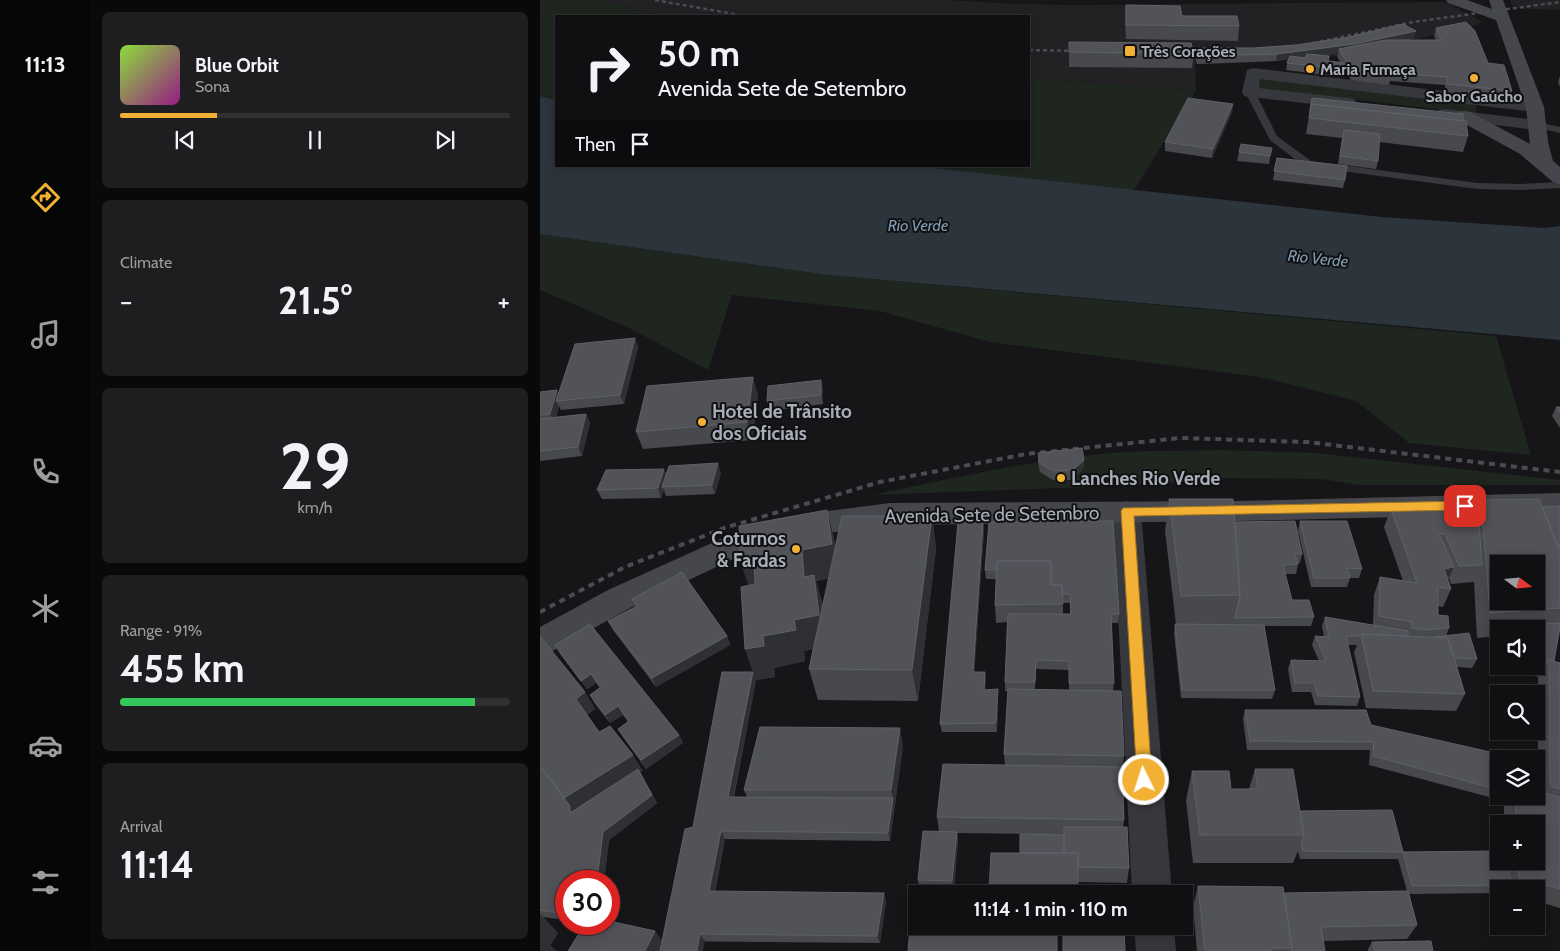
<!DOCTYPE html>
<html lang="en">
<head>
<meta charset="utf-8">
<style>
	body { margin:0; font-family:Cabin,sans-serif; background:#1e1e20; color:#f1f3f6; height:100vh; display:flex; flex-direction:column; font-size:19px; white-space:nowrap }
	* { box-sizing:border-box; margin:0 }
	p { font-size:16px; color:#9c9d9f }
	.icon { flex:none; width:28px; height:28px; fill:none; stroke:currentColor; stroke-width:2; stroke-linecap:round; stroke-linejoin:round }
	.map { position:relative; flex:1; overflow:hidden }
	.side { display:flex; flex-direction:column; gap:12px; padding:12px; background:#09090a; width:450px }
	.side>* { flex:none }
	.top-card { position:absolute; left:15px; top:15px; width:475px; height:152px; border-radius:0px; box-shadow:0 2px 12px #0003,0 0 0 1px #303032; background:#101012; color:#f1f3f6; overflow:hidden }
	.needle { width:32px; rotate:106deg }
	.fabs { position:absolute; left:950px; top:555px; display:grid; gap:10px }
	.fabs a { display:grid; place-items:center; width:55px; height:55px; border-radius:0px; background:#101012; box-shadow:0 2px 12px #0003,0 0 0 1px #303032; font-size:25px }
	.speed { position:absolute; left:15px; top:870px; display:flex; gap:10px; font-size:25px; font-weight:700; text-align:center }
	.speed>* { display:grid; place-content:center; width:65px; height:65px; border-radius:50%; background:#101012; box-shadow:0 2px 12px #0003,0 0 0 1px #303032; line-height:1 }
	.speed .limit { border:8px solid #d22; background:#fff; color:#111 }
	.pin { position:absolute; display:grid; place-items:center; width:42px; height:42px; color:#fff; margin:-21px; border-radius:10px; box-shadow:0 2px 8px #0006 }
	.me { position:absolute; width:55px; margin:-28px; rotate:356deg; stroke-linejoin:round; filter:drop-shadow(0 0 4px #0008) }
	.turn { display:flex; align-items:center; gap:18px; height:105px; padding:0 20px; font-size:22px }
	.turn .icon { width:65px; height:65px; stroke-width:2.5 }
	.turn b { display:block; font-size:35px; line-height:42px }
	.then { display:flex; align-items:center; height:48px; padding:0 20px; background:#0003; gap:10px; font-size:19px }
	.big { font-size:38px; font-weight:800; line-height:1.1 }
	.side .tile { flex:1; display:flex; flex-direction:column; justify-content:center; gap:8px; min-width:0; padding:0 18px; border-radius:8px; background:#1e1e20 }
	.side .dial { align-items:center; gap:0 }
	.dial b { font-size:65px; line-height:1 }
	.song { display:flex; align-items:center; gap:15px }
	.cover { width:60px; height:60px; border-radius:8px; background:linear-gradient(135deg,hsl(90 70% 55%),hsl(310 70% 35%)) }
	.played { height:5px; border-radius:2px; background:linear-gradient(90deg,#f2b134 25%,#303032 25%) }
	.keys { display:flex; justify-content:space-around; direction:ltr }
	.heat { display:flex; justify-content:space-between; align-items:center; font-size:28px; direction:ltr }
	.charge { height:8px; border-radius:4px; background:linear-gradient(90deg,#34c759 91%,#303032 0) }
	.trip { position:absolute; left:368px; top:885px; width:285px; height:50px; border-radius:0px; background:#101012; box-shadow:0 2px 12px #0003,0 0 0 1px #303032; font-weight:800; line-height:50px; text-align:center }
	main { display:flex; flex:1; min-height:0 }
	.dock { display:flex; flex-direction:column; width:90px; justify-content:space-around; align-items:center; background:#060607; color:#9c9d9f }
	.dock .icon { width:35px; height:35px }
	.dock .selected { color:#f2b134 }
	.dock b { font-size:22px; color:#f1f3f6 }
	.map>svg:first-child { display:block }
</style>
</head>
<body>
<main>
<nav class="dock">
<b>11:13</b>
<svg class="icon selected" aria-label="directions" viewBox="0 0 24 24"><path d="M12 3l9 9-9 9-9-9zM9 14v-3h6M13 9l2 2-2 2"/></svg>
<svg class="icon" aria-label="music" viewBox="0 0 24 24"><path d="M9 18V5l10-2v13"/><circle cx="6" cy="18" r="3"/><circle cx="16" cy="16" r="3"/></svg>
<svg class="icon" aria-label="phone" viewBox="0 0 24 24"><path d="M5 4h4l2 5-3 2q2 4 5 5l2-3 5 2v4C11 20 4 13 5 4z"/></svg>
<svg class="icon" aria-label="climate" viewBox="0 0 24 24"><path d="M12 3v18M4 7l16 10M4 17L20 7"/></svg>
<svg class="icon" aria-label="car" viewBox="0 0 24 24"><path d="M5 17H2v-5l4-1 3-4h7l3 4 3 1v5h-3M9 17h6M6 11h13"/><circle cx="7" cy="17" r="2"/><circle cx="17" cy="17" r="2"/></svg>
<svg class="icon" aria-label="filters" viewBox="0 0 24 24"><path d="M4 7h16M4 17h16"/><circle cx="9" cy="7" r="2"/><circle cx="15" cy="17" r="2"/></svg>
</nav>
<section class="side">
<div class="tile">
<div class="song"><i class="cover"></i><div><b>Blue Orbit</b><p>Sona</p></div></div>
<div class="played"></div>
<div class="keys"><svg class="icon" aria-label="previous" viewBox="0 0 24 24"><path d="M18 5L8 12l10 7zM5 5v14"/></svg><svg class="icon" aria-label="pause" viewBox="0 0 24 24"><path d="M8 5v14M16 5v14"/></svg><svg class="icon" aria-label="next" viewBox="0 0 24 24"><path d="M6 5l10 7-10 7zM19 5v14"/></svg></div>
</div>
<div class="tile"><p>Climate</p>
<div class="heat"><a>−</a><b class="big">21.5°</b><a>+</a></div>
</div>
<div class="tile dial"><b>29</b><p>km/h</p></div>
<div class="tile"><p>Range · 91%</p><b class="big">455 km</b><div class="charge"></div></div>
<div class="tile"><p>Arrival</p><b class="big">11:14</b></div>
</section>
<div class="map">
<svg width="1020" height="951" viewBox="0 0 1020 951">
	<rect width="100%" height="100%" fill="#161618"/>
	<!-- built -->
	<path fill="#222225" d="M55,0H406L474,4L533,5L895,2H905L943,22L924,29L797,56L706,63L655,64L656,91L497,78L489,84V16H125Z
		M970,0H1020V10L973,8Z"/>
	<!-- green -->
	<path fill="#1e261f" d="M0,0H55L125,16H16V100L0,96Z
		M496,78L656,91L593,192L375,166H489V84Z
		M720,78L936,104L937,114L717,88Z
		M0,234L288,275L956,336L991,455L869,443L816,401L720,377L450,342L340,311L192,295L168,370L91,329L0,290Z
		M681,450L776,453L1020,480V485H819L782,479L652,478L627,484L333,495C417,477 500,458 585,452C617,450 649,451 681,450Z"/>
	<!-- water -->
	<path fill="#2c353c" d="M0,96L16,100V166H375L842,217L1004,228L1020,226V340L288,275L0,234Z"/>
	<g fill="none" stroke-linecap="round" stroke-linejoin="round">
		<!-- service -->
		<path fill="#37383d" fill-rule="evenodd" d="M710,89L715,92L737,136L771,161L937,183L981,184L1020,182V188L981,190L937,189L764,166L730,140L705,92Z
			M997,122L1020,127V133L994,127V123Z"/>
		<!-- minor -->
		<path fill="#37383d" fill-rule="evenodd" d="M713,68L995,102L1001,103L1004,107L1001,111L995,112L720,79L719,88L808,98L814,99L817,103L814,107L808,108L710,97L704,96L702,92L707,70Z
			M905,109L997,120L1003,121L1006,125L1003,129L997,130L899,118L896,114L899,110Z
			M587,501L597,504L601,511L632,894H592L573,511L577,504Z
			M594,926H634L636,951H596Z"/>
		<!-- secondary -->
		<path fill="#45474d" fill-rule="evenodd" d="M906,0H927L952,9L949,0H963L1004,107L1008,142L1013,161L1020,167V184L1013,182L980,154L918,120L915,116L918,112L924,111L930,112L990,144L986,107L956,20L908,3Z
			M1020,493V513L698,521L350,525L265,536L212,550L90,608L11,652L0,656V627L68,590L194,533L265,514L350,503L698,501Z"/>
		<!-- rail-far1 -->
		<path stroke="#4a4c52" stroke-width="2.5" stroke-dasharray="4 3" stroke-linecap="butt" d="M115,0L205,16
			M773,43L873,22L1020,2
			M489,50L544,51"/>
		<!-- rail -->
		<path stroke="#4a4c52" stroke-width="4" stroke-dasharray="6 5" stroke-linecap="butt" d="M0,612L85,567L184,528L340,482L486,454L640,438L767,442L1020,472"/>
	</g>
	<!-- wall -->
	<path fill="#47494d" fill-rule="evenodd" d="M586,5L699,26L698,41L586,39L585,19Z
		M896,28L948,63L972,91L970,99L905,92V85L850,81L849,85L811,80L803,67L801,77L746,70L748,59L736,61L657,64L655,55V48H713L874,38L866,40H896L894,36ZM798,53L797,56L800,62L788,61L781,55Z
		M529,42L654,54L652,68L529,67Z
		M1020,76V87L1018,82Z
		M772,98L923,121L928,136L923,152L839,142L838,161L836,169L798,164L802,138L766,134Z
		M693,104L692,112L672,158L625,151V142Z
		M732,148L729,164L697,161L699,152Z
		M737,158L805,180L803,188L733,180Z
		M95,338L98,347L84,404L21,410L19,406L16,417L46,414L50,423L42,456L0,461V392L17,390L19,394Z
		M283,389V404L229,411L227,401Z
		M218,395L212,440L103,449L96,432Z
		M1016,407H1020V428L1012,416Z
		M498,453L544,460L543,469L533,480H513L500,472L498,462Z
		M124,469L126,475L181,473L175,494L126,496L124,490L121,498L62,499L57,490Z
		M629,499L695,522L762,554L760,563H758V564L756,574H745L752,600L774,617L771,626H724L735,690L732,699L641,698L634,633L635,624H636L625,531Z
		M941,500L1002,507L1020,506V627L1014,661L1020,663V908L996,901V889H959V893L869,894L877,925L867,939L783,941L785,951H657L653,907L658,886L744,893L867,891L858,859L863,852L966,864V861H996V824H964V801L829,765L830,750H707L703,719L705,710L831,725L959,759V796H996L998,791V677L976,671V666H996V629H959V636L937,638L934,582H933L911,584L909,578L908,580L911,589L903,607L898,606V615L909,628L906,636L937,659L932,668L917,667L925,694L916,711L826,708L814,652L817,645H808L820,697L817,706L775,705L771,692H752L748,669L751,660L779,661L772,645L775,636L784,637L782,626L785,617L833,625L834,595L840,577L863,581L844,527L851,509L938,508Z
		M287,510L295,547L392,516L396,548L378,701L278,700L269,669L273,649L264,651L265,661L234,668L235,677L216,680L194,797H207L204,790L363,745L350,841L185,839L175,892L346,900L340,943L122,941L153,827L213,672L205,649L208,585ZM289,578L283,606L276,581Z
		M760,521L822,569L819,578H810L807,587H771L758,530Z
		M443,522L444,531L434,672H445V690L458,698L457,732H402L400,724Z
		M449,522L579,614L578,623H571L574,683L573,691L584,756L582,772L584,820L583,827L589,868L587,883L538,882V894H449V891L480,853L488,834L417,833L418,840L414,889L379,888L378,880L399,832L397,817L465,765L464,754L468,691H465V682L467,622L456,623L455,605L456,579H446L445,570ZM523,603H530V614H523ZM496,669L529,670V690L495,689Z
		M92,599L187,636L190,645L116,687L73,630L68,621L96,607Z
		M15,645L139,735L143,743L106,769L83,737L78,729L88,722L83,715L70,723L55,704L50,695L60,688L56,683L47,689L20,654Z
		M45,692L55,709L47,715L59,732L103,771L100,772L117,803L69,840L64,881H26V920L3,917L18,933L10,945L16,951H0V767L9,777Z
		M715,769L760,811L863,852L858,859H760L758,851L753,863H653L646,800L652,771L691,789H709Z
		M832,942L893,951H828V949Z"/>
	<!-- shaded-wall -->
	<path fill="#2f3033" d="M876,31L874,38L813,51L799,49L798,53L736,61L737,54Z
		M693,104L692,112L672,158L673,149Z
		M95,338L98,347L84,404L80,395Z
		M213,377L218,395L212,440L207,422Z
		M281,380L283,389V404L281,395Z
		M17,390L21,399L16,401L19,406L14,423L10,414Z
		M46,414L50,423L42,456L38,447Z
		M544,460L543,469L533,480V470Z
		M178,463L181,473L175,494L172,485Z
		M124,469L128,478L122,487L124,490L121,498L118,488Z
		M287,510L295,542L300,576L276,581L283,607L288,646L264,651L265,661L234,668L235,677L216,680L192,805L188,797L213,672L205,649L223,636L254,620L264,577L262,550Z
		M392,516L396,548L378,701L372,670Z
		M443,522L444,531L434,680L433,672Z
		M214,559L224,591L211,593L200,561Z
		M914,567L906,584L904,569Z
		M187,636L190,645L116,687L112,678Z
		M445,672L446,680L445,698L444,690Z
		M51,674L56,683L47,689L41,681Z
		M458,689V698L457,732L456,723Z
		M45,692L55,709L46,716L36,699Z
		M78,706L83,715L70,723L65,715Z
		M360,728L363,745L350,841L348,833L353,798L351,790Z
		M139,735L143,743L106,769L101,760Z
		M93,755L103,771L100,772L117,803L69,840L64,881H57L24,798Z
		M181,831L185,839L173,899L169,891Z
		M417,832L418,840L414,889L412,881Z
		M344,893L346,900L340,943L337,936Z
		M0,914L18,933L10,945L16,951H0Z
		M115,931L126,945L123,951H105Z
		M160,934L165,941L163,951H157Z"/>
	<!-- building -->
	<path fill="#525359" stroke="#5f6168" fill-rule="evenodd" d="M586,5L640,6L642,16H697L699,26L586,25Z
		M926,22L935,31L948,63L964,65L972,91L907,84V77L849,73L851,77L813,73L799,49L846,40H901L896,28Z
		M863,24L876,31L815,44L737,54L658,56L655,48H713L756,45L805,38Z
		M529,42L651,43L654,54L529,52Z
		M767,54L789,56L788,61L804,63L802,69L747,63L750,56L765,58Z
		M648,98L693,104L673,149L625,142Z
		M772,98L923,114V121L771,104L770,111Z
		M771,104L926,121L928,136L769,118Z
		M804,130L840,134L838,161L800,156Z
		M701,144L732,148L730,156L699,152Z
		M737,158L807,166L805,180L734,171Z
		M95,338L80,395L16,401L35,344Z
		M213,377L207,422L96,432L107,386Z
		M281,380V395L227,401L228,386Z
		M17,390L10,414L0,415V392Z
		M1016,407H1020V413Z
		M46,414L38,447L0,451V419Z
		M542,448L544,460L533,470L513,471L500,463L498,453Z
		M178,463L172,485L122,487L129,466Z
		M124,469L118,488L57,490L66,470Z
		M629,499H693L700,595L641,596Z
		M999,499L1020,552V608L950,613L941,500ZM959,564H996V601H959Z
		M1020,506V548L1018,544H1017L1002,507Z
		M938,508L942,565L919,566L905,534H899L914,567L904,569L911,589L898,587V615L908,616L909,628L884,630L871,628L872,622L839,616L840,577L877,583L851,509Z
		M287,510L292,544L262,550L264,577L274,575L279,615L254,620L256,630L223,636L224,646L205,649L201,587L215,584L214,559L200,561L199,526Z
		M302,516H392L372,670L269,669Z
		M573,521L579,614H571L574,683H529V661L496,660L495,682H465L468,614H531L530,594H523L522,585H511V561H457V570H445L449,522Z
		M755,521L762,554H755L758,564L743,565L752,600H769L774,617L695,618L700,595L695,522Z
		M760,521H807L822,569L807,568L810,578H774Z
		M418,522H443L433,672H445L444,690L458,689L456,723L400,724Z
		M457,561H511V585H522L523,604L455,605Z
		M142,572L187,636L112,678L68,621L97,606L92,599Z
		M785,617L868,631V636L821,634L820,636H806L820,697L778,696L774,683H755L751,660L786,661L775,636L789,637Z
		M1020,623V627L1014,661L1009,660L1004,668L996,666V629H987V625Z
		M50,624L139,735L101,760L78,729L89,721L78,706L65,715L50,695L61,687L51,674L41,681L15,645Z
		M635,624L724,625L735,690H642Z
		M929,633L937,659L914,658L908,638L894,637Z
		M821,634L908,638L925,694L833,691Z
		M0,636L45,692L36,699L59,732L70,726L93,755L24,798L0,766Z
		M1009,660L1020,663V789L1010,786Z
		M182,672H213L188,797L353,798L348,833L181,831L169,891L344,893L337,936L160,934L157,951H120L145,829L153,827Z
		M468,689L581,691L584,756L464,754Z
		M705,710H826L831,725L968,756V759H959V790L833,756L834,742L710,741Z
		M220,727L360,728L351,790H204Z
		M403,764L582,767L584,820L397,817Z
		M0,767L9,777L30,806V813L98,769L112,795L63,832L57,881H26V914L0,910Z
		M715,769H753L764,835H660L652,771H689L691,789H718Z
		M996,791L1020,797V889L979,878L978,861H996V824H976L975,796H996Z
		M852,810L863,852L763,851L761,843L764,835L760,811Z
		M524,827H587L589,868L538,867V853H524Z
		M383,831L417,832L412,881L378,880Z
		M480,834L524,835V853H480Z
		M959,851V861H965L973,885L872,886L863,852Z
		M451,853H538V891H449Z
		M658,886L743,887L752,948H732V951H665Z
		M868,891L877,925L781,927L785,951H751L752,948L744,893Z
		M371,916H376V926H517V951H368Z
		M69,921L115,931L105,951H28L45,924H69Z
		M543,926H584L585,951H523V928H543Z
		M891,941L893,951H835L832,942Z"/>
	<!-- route -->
	<path fill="#f2b134" stroke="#9d7322" d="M925,501L931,506L925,510L594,516L612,780L610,785L604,787L599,785L597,780L581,511L583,508Z"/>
	<!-- markers -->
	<g fill="#f2b134" stroke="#111113" stroke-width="2">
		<rect x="584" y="45" width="12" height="12" rx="2.5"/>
		<circle cx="770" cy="69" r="5"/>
		<circle cx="934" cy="78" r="5"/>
		<circle cx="162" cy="422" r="5"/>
		<circle cx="521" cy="478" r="5"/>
		<circle cx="256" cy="549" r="5"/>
	</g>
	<g text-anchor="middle" stroke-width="4" stroke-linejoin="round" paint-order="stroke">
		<!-- far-poi labels -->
		<g font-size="16" font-weight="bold" fill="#a8adb8" stroke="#111113" text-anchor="start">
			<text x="601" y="57">Três Corações</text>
			<text x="780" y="75">Maria Fumaça</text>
			<text x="934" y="102" text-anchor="middle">Sabor Gaúcho</text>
		</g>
		<!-- far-water labels -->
		<g font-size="16" font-style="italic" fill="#7f9bb3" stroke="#111113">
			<text x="378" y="231">Rio Verde</text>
			<text transform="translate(778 258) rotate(6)" y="6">Rio Verde</text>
		</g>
		<!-- poi labels -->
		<g font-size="19" font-weight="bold" fill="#a8adb8" stroke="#111113" text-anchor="start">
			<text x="172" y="418">Hotel de Trânsito<tspan x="172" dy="22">dos Oficiais</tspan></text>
			<text x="531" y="485">Lanches Rio Verde</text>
			<text x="246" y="545" text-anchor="end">Coturnos<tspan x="246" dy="22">&amp; Fardas</tspan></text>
		</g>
		<!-- street labels -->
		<g font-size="19" fill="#a8adb8" stroke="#111113">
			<text transform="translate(452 514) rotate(-1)" y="7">Avenida Sete de Setembro</text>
		</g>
	</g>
</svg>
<div class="fabs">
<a><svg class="needle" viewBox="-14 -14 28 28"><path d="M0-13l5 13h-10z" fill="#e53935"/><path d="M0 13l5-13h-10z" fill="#9c9d9f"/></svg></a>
<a><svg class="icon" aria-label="sound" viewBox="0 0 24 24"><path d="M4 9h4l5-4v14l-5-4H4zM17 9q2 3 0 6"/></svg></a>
<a><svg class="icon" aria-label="search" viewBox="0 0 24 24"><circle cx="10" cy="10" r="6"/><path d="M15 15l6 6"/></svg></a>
<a><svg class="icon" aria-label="layers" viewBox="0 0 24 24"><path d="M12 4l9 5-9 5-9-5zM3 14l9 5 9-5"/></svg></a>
<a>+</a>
<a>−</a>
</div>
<div class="speed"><div class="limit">30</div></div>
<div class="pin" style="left:925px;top:506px;background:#d93025"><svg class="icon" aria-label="arrive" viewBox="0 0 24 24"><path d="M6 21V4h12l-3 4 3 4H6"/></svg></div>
<svg class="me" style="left:604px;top:780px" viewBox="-20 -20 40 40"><circle r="17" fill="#f2b134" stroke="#fff" stroke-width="3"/><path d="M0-11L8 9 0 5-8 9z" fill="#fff"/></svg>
<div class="trip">11:14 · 1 min · 110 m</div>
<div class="top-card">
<div class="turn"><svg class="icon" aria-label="right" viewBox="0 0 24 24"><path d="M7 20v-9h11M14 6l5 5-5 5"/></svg><div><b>50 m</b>Avenida Sete de Setembro</div></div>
<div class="then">Then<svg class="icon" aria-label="arrive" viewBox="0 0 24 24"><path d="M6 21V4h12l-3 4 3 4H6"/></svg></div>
</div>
</div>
</main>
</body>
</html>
